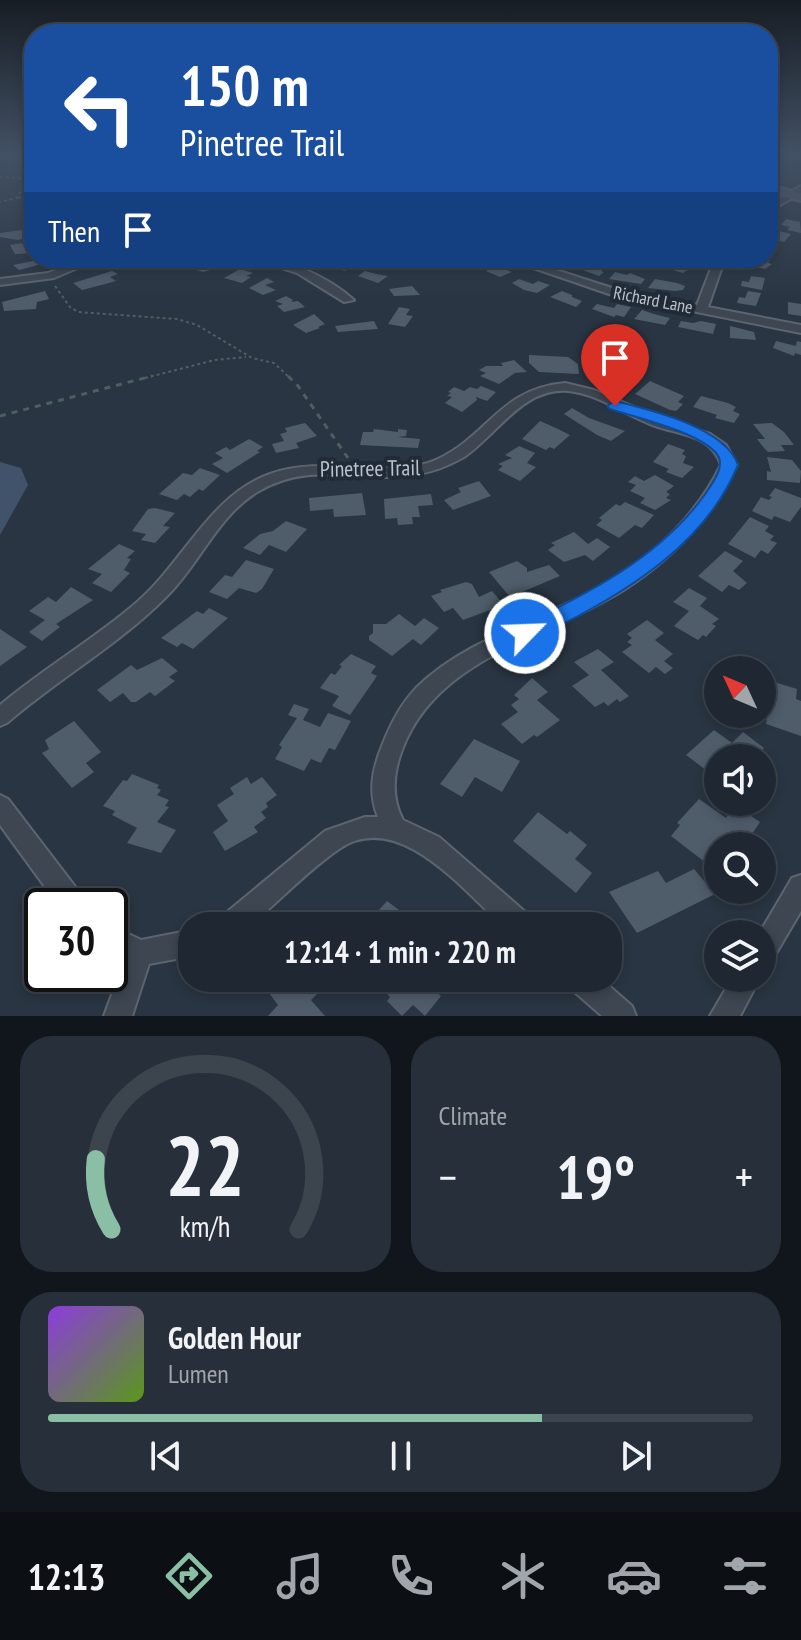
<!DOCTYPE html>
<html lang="en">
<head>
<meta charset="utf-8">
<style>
	body { margin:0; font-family:"PT Sans Narrow",sans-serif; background:#27303a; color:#f1f3f6; height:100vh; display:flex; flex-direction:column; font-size:30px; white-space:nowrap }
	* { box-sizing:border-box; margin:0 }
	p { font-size:26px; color:#a1a6ac }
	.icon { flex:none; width:44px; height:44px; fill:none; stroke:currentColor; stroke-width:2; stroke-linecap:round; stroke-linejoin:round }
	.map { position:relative; height:1016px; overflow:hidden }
	.sheet { display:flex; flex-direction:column; gap:20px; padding:20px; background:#11161c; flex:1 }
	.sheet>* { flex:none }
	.banner { position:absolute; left:24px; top:24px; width:754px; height:244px; border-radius:32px; box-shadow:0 4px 12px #0003,0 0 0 2px #3c444d; background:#1a4fa0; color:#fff; overflow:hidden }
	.needle { width:52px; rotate:314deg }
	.tools { position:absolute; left:704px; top:656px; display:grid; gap:16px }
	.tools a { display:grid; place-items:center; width:72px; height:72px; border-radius:50%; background:#1f2832; box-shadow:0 4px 12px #0003,0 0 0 2px #3c444d; font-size:40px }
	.speed { position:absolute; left:24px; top:888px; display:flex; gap:16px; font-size:40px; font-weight:700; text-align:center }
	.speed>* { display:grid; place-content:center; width:104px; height:104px; border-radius:50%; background:#1f2832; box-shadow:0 4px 12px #0003,0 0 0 2px #3c444d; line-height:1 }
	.speed .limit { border:4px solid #111; border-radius:12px; background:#fff; color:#111 }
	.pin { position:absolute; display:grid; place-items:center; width:68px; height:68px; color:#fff; margin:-82px -34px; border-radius:50% 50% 50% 0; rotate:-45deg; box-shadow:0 0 8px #0007 }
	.pin .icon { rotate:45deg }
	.me { position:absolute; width:88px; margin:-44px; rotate:66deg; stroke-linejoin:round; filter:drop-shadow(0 0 6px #0008) }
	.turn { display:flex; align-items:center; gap:28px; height:168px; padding:0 24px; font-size:36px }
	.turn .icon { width:104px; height:104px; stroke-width:2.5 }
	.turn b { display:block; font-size:56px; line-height:68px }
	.then { display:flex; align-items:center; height:76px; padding:0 24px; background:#0003; gap:16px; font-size:30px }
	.big { font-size:60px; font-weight:700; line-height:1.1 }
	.sheet .tile { flex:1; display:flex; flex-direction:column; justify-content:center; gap:12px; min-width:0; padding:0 28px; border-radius:32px; background:#27303a }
	.sheet .dial { align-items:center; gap:0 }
	.dial svg { height:208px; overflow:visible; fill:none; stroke:#3c444d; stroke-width:7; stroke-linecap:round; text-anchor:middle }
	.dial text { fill:#f1f3f6; stroke:none }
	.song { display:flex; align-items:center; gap:24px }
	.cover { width:96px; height:96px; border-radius:12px; background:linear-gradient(135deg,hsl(270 70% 55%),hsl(90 70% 35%)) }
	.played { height:8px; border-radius:4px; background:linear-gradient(90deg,#8abfa5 70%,#3c444d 70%) }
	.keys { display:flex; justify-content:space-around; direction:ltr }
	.heat { display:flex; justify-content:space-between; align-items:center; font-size:44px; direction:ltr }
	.sheet .tiles { flex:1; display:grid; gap:20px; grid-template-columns:1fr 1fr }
	.tile:last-child { grid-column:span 2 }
	.trip { position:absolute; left:178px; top:912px; width:444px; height:80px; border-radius:32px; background:#1f2832; box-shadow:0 4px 12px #0003,0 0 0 2px #3c444d; font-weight:700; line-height:80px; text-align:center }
	.tabs { display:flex; height:128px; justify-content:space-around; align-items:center; background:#0c1014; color:#a1a6ac }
	.tabs .icon { width:56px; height:56px }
	.tabs .on { color:#8abfa5 }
	.tabs b { font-size:36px; color:#f1f3f6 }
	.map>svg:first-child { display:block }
</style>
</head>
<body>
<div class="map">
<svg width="801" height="1016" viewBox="0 0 801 1016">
	<rect width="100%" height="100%" fill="#293542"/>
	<!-- water -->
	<path fill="#40536a" d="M0,462L21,468L28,485L0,535Z"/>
	<!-- building -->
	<path fill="#4f5c6a" d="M786,219L800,222L801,233L787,230L790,227L781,225Z
		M21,230L32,236L18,240L0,237V233Z
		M779,231L791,234L784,242L768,238V234L773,235Z
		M22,243L24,246L33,244L34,253L15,254L10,245Z
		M48,258L61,259L19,270L13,265Z
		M136,258H154L160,261L140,268L127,261Z
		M345,258L360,265L344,271L335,266L342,264L333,259Z
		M677,258L689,262L682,267L689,269L683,273L663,267Z
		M750,258L770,260L768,263L772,264L765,269L746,265Z
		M206,261L213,264L225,266L203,272L191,268Z
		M588,263L606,268L601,271L604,272L599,276L580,269Z
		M497,264L507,268L504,269L512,272L500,277L486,271Z
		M240,269L253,273L246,276L251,277L242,283L224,278Z
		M112,271L118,274L110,277L116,281L109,283L82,290L73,283Z
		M365,271L376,274L388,276L378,283L358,276Z
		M615,272L627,275L630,273L645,279L641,284L609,279Z
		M751,276L765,278L762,290L741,286L742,281L749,282Z
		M267,278L274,282L265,285L276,290L263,295L249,288Z
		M519,279L533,284L538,281L550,285L537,293L524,290L512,283Z
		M655,279L677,283L685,286L683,290L675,291L648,288Z
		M412,286L420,295L394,296L389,289Z
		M45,291L49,299L37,302L36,309L4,311L2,302Z
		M562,291L572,295V297L582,301L576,307L550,297Z
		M748,291L761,293L756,306L737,303L739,297L745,298Z
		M286,296L293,300L291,302L298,301L305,307L284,312L277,306L283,304L275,301Z
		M788,302L801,304V316L788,314Z
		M597,304L614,308L617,304L631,307L624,317L616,315L614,317L592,309Z
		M399,307L410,309L406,315L413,316L405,327L388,324Z
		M642,310L654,314L670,318L665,325L634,319Z
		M314,314L325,324L318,327L320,328L306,333L293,325Z
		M374,321L378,329L338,332L335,326Z
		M681,321L693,323L701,321L716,324L713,334L678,327Z
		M730,326L754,332L756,340L730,338Z
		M776,341L796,346L797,341L801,342V355L795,353L794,356L773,348Z
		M529,355L568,357L578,364L579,374L539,372L529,363Z
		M514,360L527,372L515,373L499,384L480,376L486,373L479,370L486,366H503L501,363Z
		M601,362L617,369L620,366L634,371L628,380L635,382L628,389L588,375Z
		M650,381L684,396L678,402L683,404L676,411L670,410L635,394Z
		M481,386L496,392L487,401L476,397L477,400L462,412L445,403L452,397L447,396L451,393L448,392L454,387L464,391L470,387L477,389Z
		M701,396L728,403L736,407L733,411L740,414L734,423L715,418L717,415L693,407Z
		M572,408L589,418L625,431L611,441L597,435L564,414Z
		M540,421L556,428L570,435L554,449L550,447L546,450L522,439Z
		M305,423L317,436L296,443L299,448L276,453L272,444L284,441L280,434L287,432L285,428Z
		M772,423L784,432L794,445H781L785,451L768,452L764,448L757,439H765L753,424Z
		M374,429L398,432V429L407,430L406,436L398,437L420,439L418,448L360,445L363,432H373Z
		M249,439L263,447L257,451L260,452L227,473L212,464L223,458L215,453L226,447L230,450Z
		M668,444L685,450L682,454L686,456L683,463L694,467L682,478L666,472L669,469L653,462Z
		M519,446L535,453L527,463L536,467L520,481L498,470L503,466L498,464L512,458L505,455Z
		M767,457L792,460L801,471L800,483L767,480V471L771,472Z
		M200,468L220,475L203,491L199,489L190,497L184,494L177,500L159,494L183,473L192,475Z
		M655,475L674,486L666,492L670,494L666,498L671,500L655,510L640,503L645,498L630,491L636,485L628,482L635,476L644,481Z
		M479,481L491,496L453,510L444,500L461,492L458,488Z
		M775,488L801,498V507L790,522L774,516L772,520L752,511L761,497L769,500L772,497L769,496Z
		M362,493L366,515L334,517L333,509L310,511L309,498Z
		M431,494L433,505L418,506L420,517H412L413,524L398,525L397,518L385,519L384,499Z
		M625,502L654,515L642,528L635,525L619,538L596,525L602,520L599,518L616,504L620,506Z
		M155,508L175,513L163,526L170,527L155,543L141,540L146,534L132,531L148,509Z
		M750,517L769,526L765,531L774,536L770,540L777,543L768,554L761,550L755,558L728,544Z
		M286,521L307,529L286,552L269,545L260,555L243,548L260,534L273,531Z
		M574,532L588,544L597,538L610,547L593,561L585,555L564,562L548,550L555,545L551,543Z
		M119,544L135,551L127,558L131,559L124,570L130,573L111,592L92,583L102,574L88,569Z
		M725,551L743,561L733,571L747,583L739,590L729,585L722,592L698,576Z
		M246,560L274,569L262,589L256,593L239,588L227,599L209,592L225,575L232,577Z
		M517,561L527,568V572L549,565L560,576L510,597L489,572Z
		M466,582L472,584L479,597L492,591L504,605L463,620L453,608L444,612L431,596L442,592L440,590Z
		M71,587L93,600L56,624L60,627L42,641L29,632L45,620L29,611L48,597L56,602Z
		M689,588L707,598L700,606L719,619L712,624L716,626L706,637L703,635L698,640L674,626L689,611L673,602Z
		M209,608L228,618L193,649L182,643L177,647L161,638L197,611L203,614Z
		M399,614L415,626L424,618L439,628L421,645L413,639L392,656L369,640V636L373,633V624H386Z
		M647,620L664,633L655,640L673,654L664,661L673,668L665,674L656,667L649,673L622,652L632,645L627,642L632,638L627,634Z
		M0,629L27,647L0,666Z
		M598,649L614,662L601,670L629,696L620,702L617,699L608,706L604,702L595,707L572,686L589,675L574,662Z
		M351,654L376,666L371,673L377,676L350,715L332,706L339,696L320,688L331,673L335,675L342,666L339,665Z
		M162,658L178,671L169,677L175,681L155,696L150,692L136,702H131L123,693L110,702L97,690L131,665L137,670Z
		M532,678L548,692L537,700L560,720L537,737L534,735L522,744L501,724L518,712L511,705L519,699L514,695Z
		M771,681L797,689L796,699L801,701V736L766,724Z
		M294,704L309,709L303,720L320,727L328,713L351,721L335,750L329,748L321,763L311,759L304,771L275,759L282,747L279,745L297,718L288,715Z
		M74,721L101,752L86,763L94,772L72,788L42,753L49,749L45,740Z
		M714,730L732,743L743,732L764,748L755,758H718V779L686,755Z
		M474,739L520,761L502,792L475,777L462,797L440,784Z
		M132,774L159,785L157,788L161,790L157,795L169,800L165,806L169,807L157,822L176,830L161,853L127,843L137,828L112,815L115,811L103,806L123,780L127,781Z
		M247,777L251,784L262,777L277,795L266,803L268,807L261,812L266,818L254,827L258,832L225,851L213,832L228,821L217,805L234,794L230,788Z
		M699,799L726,818L734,805L760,822L744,846H718V854L714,851L706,863L671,836L680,825L677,823Z
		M538,812L567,834L570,831L587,845L575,859L592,873L576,893L513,841Z
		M694,869L715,894L637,933L609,892L658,871L666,883Z
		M387,901L418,924L373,926L368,922Z
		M283,978H318L325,986L311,1000L325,1016H268L278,1005L269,993Z
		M377,978H433L428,985L441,996L425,1016L413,1005L402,1016L387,1001L390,997L377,983L379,981Z"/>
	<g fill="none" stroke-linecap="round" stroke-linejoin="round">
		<!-- minor casing -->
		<g stroke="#5b646f" stroke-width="4">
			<path id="minor" d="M801,186V193L768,212V205Z
				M87,258H101L54,278L0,285V279L48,273Z
				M251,258C287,258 327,276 354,300L344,302L297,273Z
				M504,258H519L618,290L697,305L715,258H725L708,307L801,325V333L612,295Z
				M565,383L594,390L660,418L710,434L726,445L737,465C713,514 679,552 634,583C556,637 438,653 402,750C393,774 391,797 403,820L439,837L531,917L535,926H503C463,890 398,808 339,849C307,871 279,901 250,926H217L221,917L325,831L365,817H378C368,793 372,770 382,746C390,725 400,705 416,688C471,634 555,617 619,576C663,547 698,512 721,465C712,436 683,435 658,427C628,417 600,394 568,391C523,387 497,435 464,457C450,465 435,471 419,474C362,485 314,459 259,491C219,514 200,563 168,595C120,644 59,678 7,723L0,726V705C44,668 93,640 136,603C183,563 210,495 270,474C325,454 391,481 438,459C490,434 500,389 565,383Z
				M0,795L8,799L83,897L87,906H59L0,825Z
				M801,875V911L771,962L762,966V934H759L792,878Z
				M110,925L141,940L192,930V956L149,964L132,1016H104L125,959L110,952Z
				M567,978H600L632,1006L636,1016H602L570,988Z
				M732,978H760L740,1016H710Z"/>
		</g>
		<!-- secondary casing -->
		<g stroke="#5b646f" stroke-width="4">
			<path id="secondary" d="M768,185L801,193V201L768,193Z"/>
		</g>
		<!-- path-far1 -->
		<path stroke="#4b6061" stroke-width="2" stroke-dasharray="3 3" stroke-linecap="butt" d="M0,177L19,178L25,184L17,198L0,202
			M18,197L34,206
			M55,286L70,307L78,312L177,319L197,325L252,358L274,363L290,378
			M145,378L215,360L246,357"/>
		<!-- path -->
		<path stroke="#4b6061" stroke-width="3" stroke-dasharray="6 6" stroke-linecap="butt" d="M288,376L298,386L348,458
			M0,416L152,376"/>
		<!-- minor -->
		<use href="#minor" fill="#3d4651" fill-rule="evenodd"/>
		<!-- secondary -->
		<use href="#secondary" fill="#4b5664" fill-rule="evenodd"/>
	</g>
	<!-- sky -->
	<linearGradient id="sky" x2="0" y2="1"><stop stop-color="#171d24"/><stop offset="0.52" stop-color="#435165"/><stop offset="1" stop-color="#435165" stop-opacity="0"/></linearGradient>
	<rect width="801" height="297" fill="url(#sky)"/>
	<!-- route -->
	<path fill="#1a73e8" stroke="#114b97" stroke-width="2" d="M615,401C651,410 726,428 738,465C707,541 633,588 563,624C549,631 533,644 518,639L515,633L518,627C588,593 660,558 706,493C713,482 726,466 717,454C699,432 637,418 610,409L607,406Z"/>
	<g text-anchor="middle" stroke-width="8" stroke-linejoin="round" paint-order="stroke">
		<!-- far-street labels -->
		<g font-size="18" fill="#bac2cb" stroke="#212b37">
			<text transform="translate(653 300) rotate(11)" y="6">Richard Lane</text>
		</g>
		<!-- street labels -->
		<g font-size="22" fill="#bac2cb" stroke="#212b37">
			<text transform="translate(370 468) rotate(-1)" y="8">Pinetree Trail</text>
		</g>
	</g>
</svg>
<div class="tools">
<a><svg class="needle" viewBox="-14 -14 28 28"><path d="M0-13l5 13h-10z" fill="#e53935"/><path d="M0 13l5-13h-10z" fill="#a1a6ac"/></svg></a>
<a><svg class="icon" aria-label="sound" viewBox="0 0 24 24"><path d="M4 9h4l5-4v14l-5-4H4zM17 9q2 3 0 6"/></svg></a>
<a><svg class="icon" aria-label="search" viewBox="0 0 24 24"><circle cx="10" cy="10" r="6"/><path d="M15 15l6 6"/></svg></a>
<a><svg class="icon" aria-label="layers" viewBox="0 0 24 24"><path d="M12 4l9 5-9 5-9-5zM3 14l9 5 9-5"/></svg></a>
</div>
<div class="speed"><div class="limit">30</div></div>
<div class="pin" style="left:615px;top:406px;background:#d93025"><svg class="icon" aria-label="arrive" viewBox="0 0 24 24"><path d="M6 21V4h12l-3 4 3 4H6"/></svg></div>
<svg class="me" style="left:525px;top:633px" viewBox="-20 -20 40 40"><circle r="17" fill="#1a73e8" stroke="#fff" stroke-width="3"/><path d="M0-11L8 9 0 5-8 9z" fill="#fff"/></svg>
<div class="trip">12:14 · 1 min · 220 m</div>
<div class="banner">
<div class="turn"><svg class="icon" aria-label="left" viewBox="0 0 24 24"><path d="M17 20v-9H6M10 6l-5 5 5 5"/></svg><div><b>150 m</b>Pinetree Trail</div></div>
<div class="then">Then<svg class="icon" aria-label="arrive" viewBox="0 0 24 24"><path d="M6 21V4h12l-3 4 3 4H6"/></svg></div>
</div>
</div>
<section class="sheet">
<div class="tiles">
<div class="tile dial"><svg viewBox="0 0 100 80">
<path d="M14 69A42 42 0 1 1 86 69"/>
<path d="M14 69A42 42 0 0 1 8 42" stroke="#8abfa5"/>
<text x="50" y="56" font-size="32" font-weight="700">22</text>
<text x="50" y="72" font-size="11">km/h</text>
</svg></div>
<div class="tile"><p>Climate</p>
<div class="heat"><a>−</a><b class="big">19°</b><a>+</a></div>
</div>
<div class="tile">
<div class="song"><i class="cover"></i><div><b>Golden Hour</b><p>Lumen</p></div></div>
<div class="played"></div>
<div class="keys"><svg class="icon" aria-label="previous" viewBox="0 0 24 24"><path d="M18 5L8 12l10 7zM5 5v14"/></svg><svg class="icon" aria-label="pause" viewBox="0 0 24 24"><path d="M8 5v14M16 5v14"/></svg><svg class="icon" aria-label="next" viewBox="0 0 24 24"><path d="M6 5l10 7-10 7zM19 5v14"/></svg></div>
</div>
</div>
</section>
<nav class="tabs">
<b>12:13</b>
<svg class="icon on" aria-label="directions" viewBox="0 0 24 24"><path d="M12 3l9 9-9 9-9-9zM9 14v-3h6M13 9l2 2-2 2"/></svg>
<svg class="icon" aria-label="music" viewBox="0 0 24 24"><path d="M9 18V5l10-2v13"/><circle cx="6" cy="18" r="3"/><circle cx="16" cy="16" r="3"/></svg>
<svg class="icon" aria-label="phone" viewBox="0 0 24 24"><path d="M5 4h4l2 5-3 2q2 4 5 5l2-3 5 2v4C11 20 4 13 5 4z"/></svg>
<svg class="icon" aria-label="climate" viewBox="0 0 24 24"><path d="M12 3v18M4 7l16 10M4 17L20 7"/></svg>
<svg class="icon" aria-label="car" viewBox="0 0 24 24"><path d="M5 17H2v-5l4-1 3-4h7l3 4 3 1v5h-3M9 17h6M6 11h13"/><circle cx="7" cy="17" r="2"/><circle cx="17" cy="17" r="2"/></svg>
<svg class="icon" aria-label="filters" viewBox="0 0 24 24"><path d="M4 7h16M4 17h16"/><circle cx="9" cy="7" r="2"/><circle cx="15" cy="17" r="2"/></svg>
</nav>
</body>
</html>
